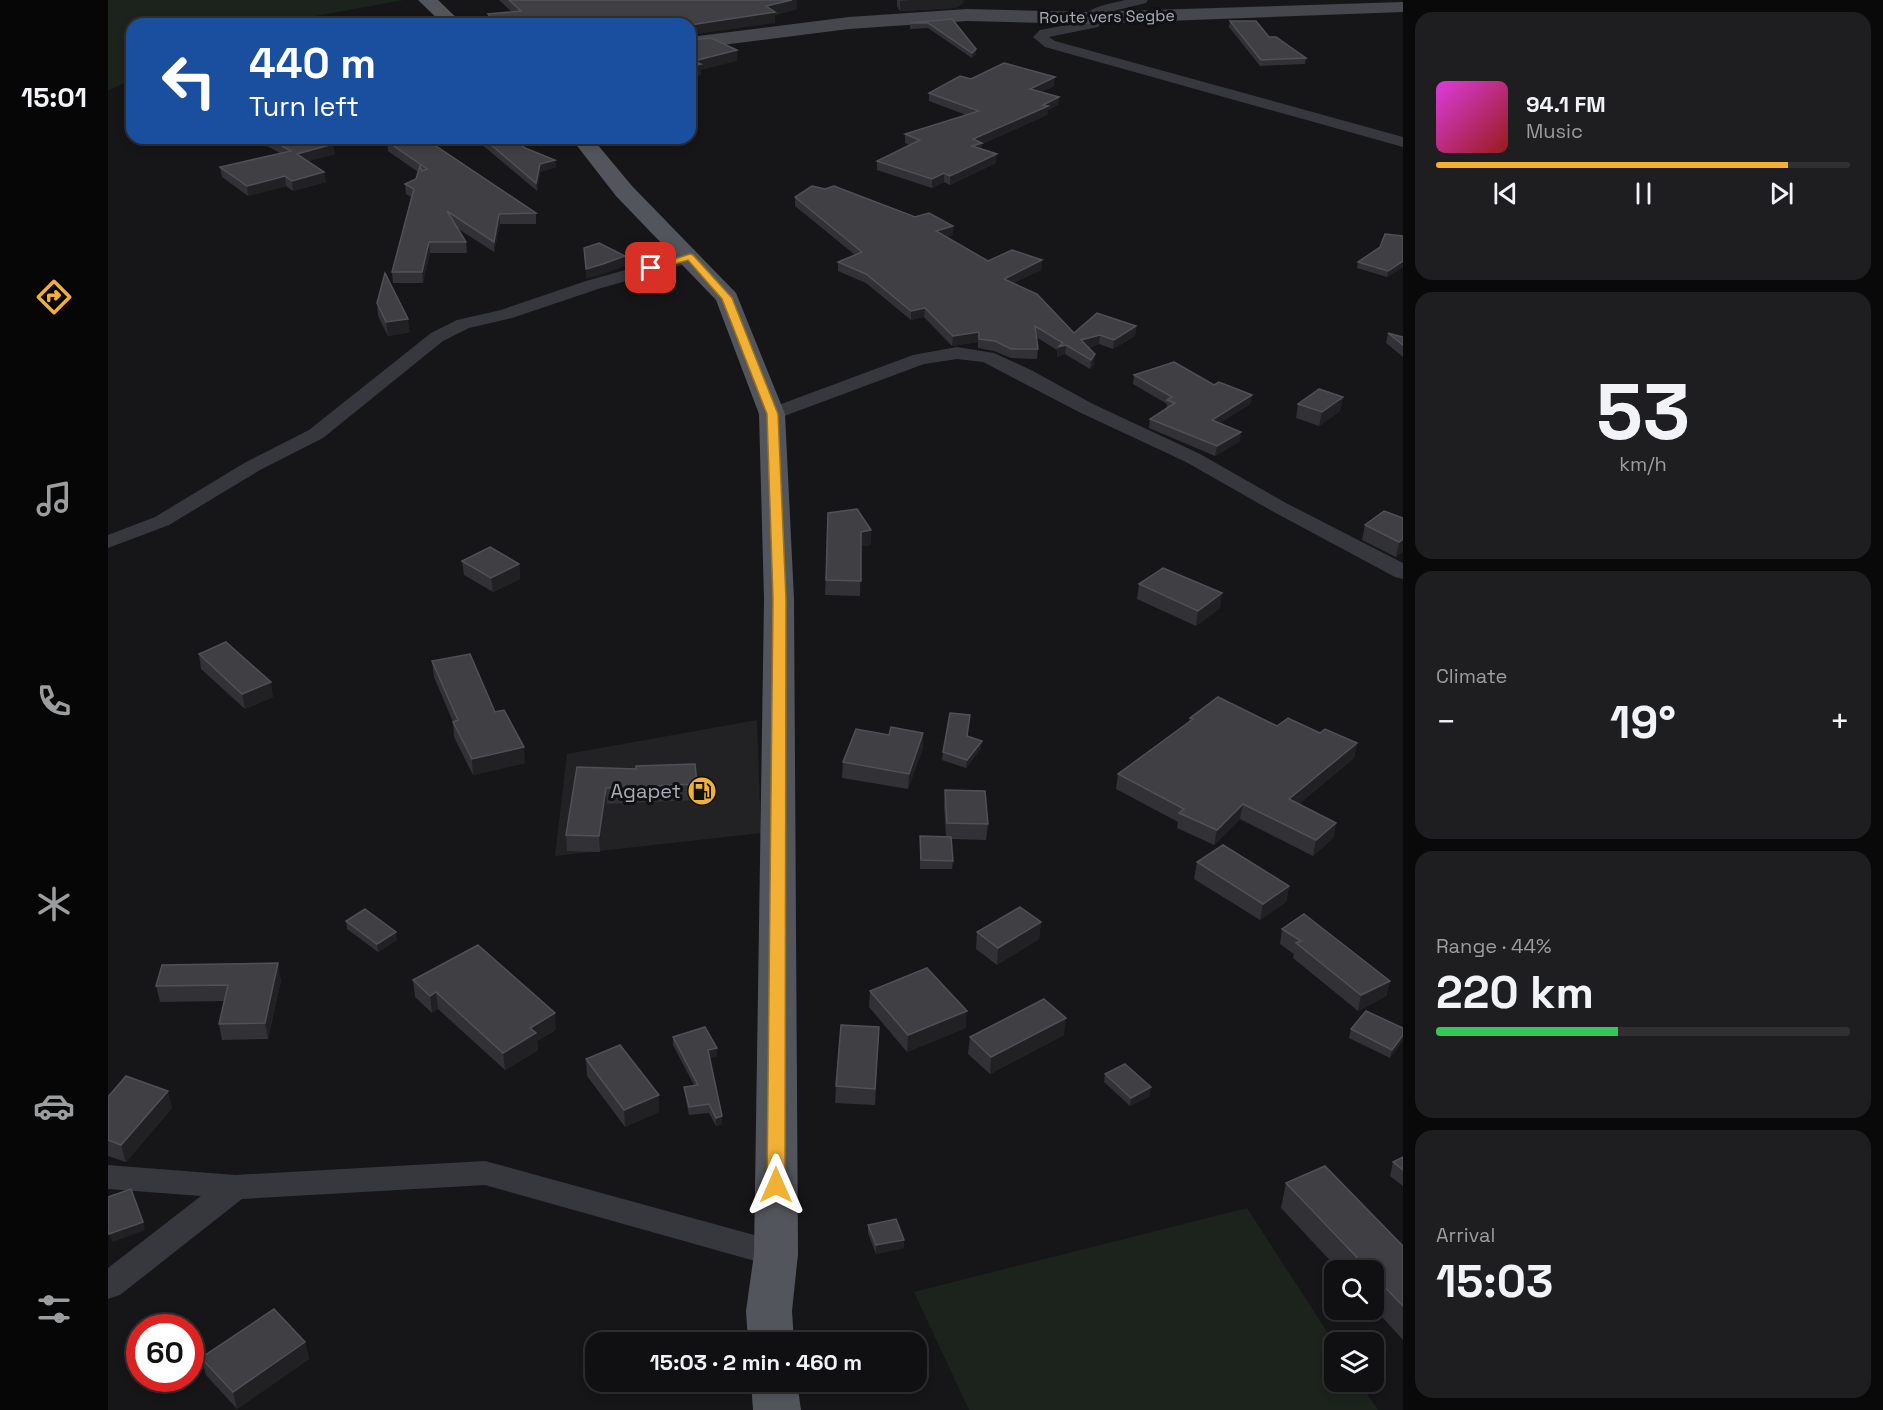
<!DOCTYPE html>
<html lang="en">
<head>
<meta charset="utf-8">
<style>
	body { margin:0; font-family:"Space Grotesk",sans-serif; background:#1e1e20; color:#f1f3f6; height:100vh; display:flex; flex-direction:column; font-size:22px; white-space:nowrap }
	* { box-sizing:border-box; margin:0 }
	p { font-size:20px; color:#9c9d9f }
	.icon { flex:none; width:33px; height:33px; fill:none; stroke:currentColor; stroke-width:2; stroke-linecap:round; stroke-linejoin:round }
	.map { position:relative; flex:1; overflow:hidden }
	.details { display:flex; flex-direction:column; gap:12px; padding:12px; background:#09090a; width:480px }
	.details>* { flex:none }
	.banner { position:absolute; left:18px; top:18px; width:570px; height:126px; border-radius:18px; box-shadow:0 3px 9px #0003,0 0 0 2px #303032; background:#1a4fa0; color:#fff; overflow:hidden }
	.buttons { position:absolute; left:1216px; top:1260px; display:grid; gap:12px }
	.buttons a { display:grid; place-items:center; width:60px; height:60px; border-radius:12px; background:#101012; box-shadow:0 3px 9px #0003,0 0 0 2px #303032; font-size:30px }
	.speed { position:absolute; left:18px; top:1314px; display:flex; gap:12px; font-size:30px; font-weight:700; text-align:center }
	.speed>* { display:grid; place-content:center; width:78px; height:78px; border-radius:50%; background:#101012; box-shadow:0 3px 9px #0003,0 0 0 2px #303032; line-height:1 }
	.speed .limit { border:9px solid #d22; background:#fff; color:#111 }
	.pin { position:absolute; display:grid; place-items:center; width:51px; height:51px; color:#fff; margin:-26px; border-radius:12px; box-shadow:0 3px 9px #0006 }
	.me { position:absolute; width:66px; margin:-33px; rotate:0deg; stroke-linejoin:round; filter:drop-shadow(0 0 4px #0008) }
	.turn { display:flex; align-items:center; gap:21px; height:126px; padding:0 24px; font-size:27px }
	.turn .icon { width:78px; height:78px; stroke-width:2.5 }
	.turn b { display:block; font-size:42px; line-height:51px }
	.big { font-size:45px; font-weight:800; line-height:1.1 }
	.details .widget { flex:1; display:flex; flex-direction:column; justify-content:center; gap:9px; min-width:0; padding:0 21px; border-radius:18px; background:#1e1e20 }
	.details .dial { align-items:center; gap:0 }
	.dial b { font-size:78px; line-height:1 }
	.song { display:flex; align-items:center; gap:18px }
	.cover { width:72px; height:72px; border-radius:9px; background:linear-gradient(135deg,hsl(300 70% 55%),hsl(0 70% 35%)) }
	.played { height:6px; border-radius:3px; background:linear-gradient(90deg,#f2b134 85%,#303032 85%) }
	.keys { display:flex; justify-content:space-around; direction:ltr }
	.heat { display:flex; justify-content:space-between; align-items:center; font-size:33px; direction:ltr }
	.charge { height:9px; border-radius:4px; background:linear-gradient(90deg,#34c759 44%,#303032 0) }
	.trip { position:absolute; left:477px; top:1332px; width:342px; height:60px; border-radius:18px; background:#101012; box-shadow:0 3px 9px #0003,0 0 0 2px #303032; font-weight:800; line-height:60px; text-align:center }
	main { display:flex; flex:1; min-height:0 }
	.tab-bar { display:flex; flex-direction:column; width:108px; justify-content:space-around; align-items:center; background:#060607; color:#9c9d9f }
	.tab-bar .icon { width:42px; height:42px }
	.tab-bar .active { color:#f2b134 }
	.tab-bar b { font-size:27px; color:#f1f3f6 }
	.map>svg:first-child { display:block }
</style>
</head>
<body>
<main>
<nav class="tab-bar">
<b>15:01</b>
<svg class="icon active" aria-label="directions" viewBox="0 0 24 24"><path d="M12 3l9 9-9 9-9-9zM9 14v-3h6M13 9l2 2-2 2"/></svg>
<svg class="icon" aria-label="music" viewBox="0 0 24 24"><path d="M9 18V5l10-2v13"/><circle cx="6" cy="18" r="3"/><circle cx="16" cy="16" r="3"/></svg>
<svg class="icon" aria-label="phone" viewBox="0 0 24 24"><path d="M5 4h4l2 5-3 2q2 4 5 5l2-3 5 2v4C11 20 4 13 5 4z"/></svg>
<svg class="icon" aria-label="climate" viewBox="0 0 24 24"><path d="M12 3v18M4 7l16 10M4 17L20 7"/></svg>
<svg class="icon" aria-label="car" viewBox="0 0 24 24"><path d="M5 17H2v-5l4-1 3-4h7l3 4 3 1v5h-3M9 17h6M6 11h13"/><circle cx="7" cy="17" r="2"/><circle cx="17" cy="17" r="2"/></svg>
<svg class="icon" aria-label="filters" viewBox="0 0 24 24"><path d="M4 7h16M4 17h16"/><circle cx="9" cy="7" r="2"/><circle cx="15" cy="17" r="2"/></svg>
</nav>
<div class="map">
<svg width="1295" height="1410" viewBox="0 0 1295 1410">
	<rect width="100%" height="100%" fill="#161618"/>
	<!-- built -->
	<path fill="#222225" d="M649,720L653,833L447,856L459,754Z"/>
	<!-- green -->
	<path fill="#1c231d" d="M0,0H296L163,24H24V79L0,91Z
		M1139,1208L1227,1344V1382H1251L1270,1410H861L806,1292Z"/>
	<g fill="none" stroke-linecap="round" stroke-linejoin="round">
		<!-- street -->
		<path fill="#37383d" fill-rule="evenodd" d="M1017,0H1040L1038,3L997,13L987,19L992,24L990,27L941,37L947,41L1295,137V147L937,47L925,37L932,30L975,22L972,18C984,6 1001,4 1017,0Z
			M582,252L588,253L591,257L588,261L490,289L404,318L361,328L335,341L215,438L152,470L61,525L0,548V535L47,517L138,462L201,430L323,333L349,320L393,310L478,281Z
			M849,347L886,353L923,370L985,404L1092,454L1178,503L1295,563V579L1287,577L1164,511L1078,462L971,412L875,362L849,359L816,364L671,418H657L654,414L657,410L805,355Z
			M377,1161L668,1241L679,1245L684,1254L679,1263L668,1267L377,1185L134,1199L12,1295L0,1299V1268L93,1196L0,1189V1165L127,1175Z"/>
		<!-- secondary -->
		<path fill="#45474d" fill-rule="evenodd" d="M1295,2V12L979,24L859,21L741,29L582,49V37L741,17L859,9L979,12Z"/>
		<!-- primary -->
		<path fill="#53555c" fill-rule="evenodd" d="M310,0H330L355,24H335Z
			M463,138H484L524,186L628,293L677,414L686,599L690,1254L684,1311L686,1342H640L638,1311L646,1254L656,599L651,414L608,300L508,196Z
			M643,1382H689L693,1410H645Z"/>
	</g>
	<!-- wall -->
	<path fill="#323236" d="M391,0H689V9L667,15V23L582,24H381L380,14L404,12Z
		M789,0H855L854,4L847,8L792,11L789,6Z
		M844,19L868,54L864,58L820,28L802,29V23Z
		M1122,21L1198,58L1197,64L1152,66L1121,27Z
		M863,79L946,86L933,92L951,97L950,105L940,110L939,115L874,144L873,149L888,163L842,185L836,182L824,188L769,170V161L802,145L797,143V134L858,115L821,101V93Z
		M144,138H211L227,154L200,161L216,172L218,182L185,191L178,186L140,196L114,177L112,167L172,153Z
		M278,138H316L428,213V224H392L386,252L349,228L358,242L359,253H322L315,283H285L284,272L303,197L298,194L297,184L308,179L310,172L280,151L279,141H281Z
		M366,138H406L417,148L447,160L448,167L432,172L429,191Z
		M687,197L845,235L838,237L880,261L934,260L933,270L905,283L966,333L1028,326L1027,336L1005,349L991,344L980,348L986,364L982,369L957,354L949,357V350L928,337L930,349L929,359L903,358L886,351L870,348V342L844,346L816,317L803,320L758,283L730,271V262L747,255L687,206Z
		M1250,262L1295,267L1279,277L1249,268Z
		M269,303L302,332L280,336L270,316Z
		M1280,333L1295,337V357L1278,343Z
		M1026,375L1106,385L1144,395L1142,404L1112,423L1132,441L1107,456L1041,428L1042,419L1058,409L1059,404L1025,384Z
		M1235,397L1232,411L1211,426L1188,418L1190,404Z
		M720,513L763,530V545L753,546L752,596L717,595Z
		M1295,518V551L1288,557L1254,540L1257,525Z
		M354,561L411,564L412,579L385,592L356,575Z
		M1031,584L1112,608L1088,626L1029,599Z
		M91,654L165,697L137,709L93,669Z
		M324,661L387,712L417,763L365,775L346,737L345,722L326,677Z
		M1082,718L1169,726L1249,743L1246,758L1191,804L1228,823L1225,838L1205,856L1132,819L1106,845L1069,828L1070,822L1008,789L1010,774L1081,723Z
		M815,733V748L800,789L734,778L735,762L781,735Z
		M860,736L873,749L858,768L834,760L835,752Z
		M469,767L589,784V800L499,804L492,852L459,851L458,835Z
		M837,790L880,824L878,840L843,839L845,861L844,869H812V836H838L836,806Z
		M1089,862L1181,886L1178,902L1152,920L1086,879Z
		M238,921L289,940L270,952L239,929Z
		M933,922L931,939L889,965L868,949L869,932Z
		M1174,929L1282,981L1278,996L1250,1011L1185,958L1186,954L1172,944Z
		M173,980L160,1039L114,1040L111,1024L116,1001L52,1002L48,986Z
		M305,980L448,1030L429,1041L430,1050L397,1070L330,1009L324,1013L307,997Z
		M762,991L858,1028L799,1052L761,1007Z
		M771,1027L767,1105L727,1103L728,1086Z
		M1295,1028L1282,1058L1241,1038L1243,1029Z
		M956,1035L882,1074L860,1054L862,1037Z
		M565,1037L609,1056L601,1058L614,1116V1124L608,1126L601,1113L581,1115L577,1095L576,1087L586,1085L565,1045Z
		M478,1059L551,1112L517,1127L479,1076Z
		M997,1074L1042,1096L1022,1106L996,1082Z
		M0,1097L64,1108L18,1162L0,1156Z
		M1295,1157V1186L1282,1176L1285,1162Z
		M1178,1183L1295,1246V1340L1266,1308V1270H1231L1173,1208Z
		M760,1225L796,1240V1248L768,1254L760,1233Z
		M197,1342L201,1359L129,1409L98,1375L93,1358Z"/>
	<!-- shaded-wall -->
	<path fill="#212124" d="M684,0H689V9L667,15V23L582,35V25Z
		M803,0H855L854,4L847,8L792,11V1Z
		M868,49V54L864,58V53Z
		M629,50V61L593,70V75L582,78V67L586,61Z
		M947,77L946,86L921,97L922,89Z
		M951,97L950,105L940,110L939,115L874,144L873,152L864,155L865,139Z
		M225,144L227,154L190,164L189,154Z
		M889,154L888,163L842,185V176Z
		M447,160L448,167L432,172L429,191L428,183L432,164Z
		M216,172L218,182L185,191L184,181Z
		M836,173V182L824,188V179Z
		M177,176L178,186L140,196L139,186Z
		M391,214L392,224L386,252V242Z
		M845,226V235L828,240V231Z
		M321,242L322,253L315,283L314,272Z
		M517,256V266L495,274L478,279V269Z
		M934,260L933,270L896,288V279Z
		M1295,261V267L1279,277L1280,271Z
		M817,308L816,317L803,320V311Z
		M300,319L302,332L280,336L278,322Z
		M1028,326L1027,336L1005,349L1006,340Z
		M871,332L870,342L844,346L845,336Z
		M992,335L991,344L972,350L973,340Z
		M958,345L957,354L949,357L950,347Z
		M987,354L986,364L982,369L983,360Z
		M1144,395L1142,404L1102,429L1104,420Z
		M1235,397L1232,411L1211,426L1214,412Z
		M1133,432L1132,441L1107,456L1109,446Z
		M763,530V545L752,546L753,532Z
		M1295,539V551L1288,557L1291,542Z
		M411,564L412,579L385,592L383,578Z
		M1114,593L1112,608L1088,626L1090,611Z
		M163,682L165,697L137,709L134,694Z
		M815,733V748L800,789L801,774Z
		M874,741L873,749L858,768L859,760Z
		M1249,743L1246,758L1178,815L1181,799Z
		M416,747L417,763L365,775L364,759Z
		M498,788L499,804L492,852L491,836Z
		M1135,804L1132,819L1106,845L1109,830Z
		M1228,823L1225,838L1205,856L1208,840Z
		M1181,886L1178,902L1152,920L1155,904Z
		M933,922L931,939L889,965L890,948Z
		M288,932L289,940L270,952L269,944Z
		M170,963L173,980L160,1039L157,1023Z
		M1282,981L1278,996L1250,1011L1253,995Z
		M328,992L330,1009L324,1013L322,996Z
		M859,1011L858,1028L799,1052L800,1035Z
		M447,1013L448,1030L429,1041L430,1050L397,1070L395,1053L422,1028Z
		M958,1018L956,1035L882,1074L883,1057Z
		M1295,1035V1041L1282,1058L1284,1050Z
		M609,1048V1056L600,1059V1050Z
		M1043,1087L1042,1096L1022,1106L1023,1098Z
		M60,1091L64,1108L18,1162L13,1145Z
		M551,1095V1112L517,1127L516,1110Z
		M614,1116V1124L608,1126V1118Z
		M35,1222L37,1230L4,1242L1,1234Z
		M796,1240V1248L768,1254V1245Z
		M197,1342L201,1359L129,1409L125,1392Z"/>
	<!-- building -->
	<path fill="#3f3f44" stroke="#4f5156" stroke-width="1.5" d="M401,0H684L658,6L667,12L582,25L387,24L380,14L413,11Z
		M844,19L868,49L864,53L820,23H802Z
		M1122,21H1148L1161,37H1168L1198,58L1153,60Z
		M603,38L629,50L586,61L593,64L582,67V40Z
		M896,63L947,77L922,89L951,97L935,105L940,106L865,139L874,143L864,146L889,154L842,176L836,173L824,179L769,161L812,140L797,134L871,111L821,93L852,76L863,79Z
		M160,138H211L225,144L189,154L216,172L184,181L177,176L139,186L112,167L183,151Z
		M287,138H316L428,213L391,214L386,242L339,211L358,242H321L314,272H284L306,189L297,184L308,179L312,166L314,171L319,169L279,141L288,139Z
		M375,138H406L417,148L447,160L432,164L428,183Z
		M704,186L717,189L726,186L807,217L821,213L845,226L828,231L880,261L904,250L934,260L896,279L929,294L966,333L989,313L1028,326L1006,340L992,335L973,340L987,354L983,360L958,345L950,347L955,343L927,326L930,349H903L887,341L871,339V332L845,336L817,308L803,311L758,274L730,262L754,252L687,197Z
		M1277,234L1295,236V261L1280,271L1250,262L1272,247Z
		M491,243L517,256L495,264L478,269L476,248Z
		M277,273L300,319L278,322L269,303Z
		M1280,333L1295,337V345Z
		M1066,362L1106,385L1111,382L1144,395L1104,420L1133,432L1109,446L1042,419L1067,403L1059,400L1064,397L1026,375Z
		M1211,389L1235,397L1214,412L1190,404Z
		M749,509L763,530L753,532V581L718,580L720,513Z
		M1276,511L1295,518V539L1291,542L1257,525Z
		M382,547L411,564L383,578L354,561Z
		M1055,568L1114,593L1090,611L1031,584Z
		M118,642L163,682L134,694L91,654Z
		M362,654L387,712L396,710L416,747L364,759L345,722L350,720L324,661Z
		M1110,697L1169,726L1180,718L1212,733L1217,729L1249,743L1181,799L1228,823L1208,840L1135,804L1109,830L1071,813L1076,809L1010,774L1085,719L1082,718Z
		M842,713L862,715L859,736L874,741L859,760L835,752Z
		M783,727L815,733L801,774L735,762L748,729L781,735Z
		M587,764L589,784L498,788L491,836L458,835L469,767L528,769V766Z
		M837,790L877,791L880,824L839,823Z
		M812,836L843,837L845,861L813,860Z
		M1115,845L1181,886L1155,904L1089,862Z
		M912,907L933,922L890,948L869,932Z
		M257,909L288,932L269,944L238,921Z
		M1196,914L1282,981L1253,995L1188,943L1193,941L1174,929Z
		M370,945L447,1013L422,1028L428,1033L395,1053L328,992L322,996L305,980Z
		M170,963L157,1023L111,1024L120,985L48,986L54,965Z
		M819,968L859,1011L800,1035L762,991Z
		M936,999L958,1018L883,1057L862,1037Z
		M1258,1011L1295,1028V1035L1284,1050L1243,1029Z
		M733,1025L771,1027L767,1089L728,1086Z
		M597,1027L609,1048L600,1050L614,1116L608,1118L601,1104L581,1107L576,1087L590,1085L565,1037Z
		M512,1045L551,1095L516,1110L478,1059Z
		M1017,1064L1043,1087L1023,1098L997,1074Z
		M18,1076L60,1091L13,1145L0,1140V1097Z
		M1295,1157V1170L1285,1162Z
		M1217,1166L1295,1246V1306L1266,1276V1270H1261L1178,1183Z
		M23,1189L35,1222L1,1234L0,1229V1197Z
		M788,1219L796,1240L768,1245L760,1225Z
		M166,1309L197,1342L125,1392L93,1358Z"/>
	<!-- route -->
	<path fill="#f2b134" stroke="#9d7322" stroke-width="1.5" d="M582,254L585,255L624,298L670,414L678,599L677,1185L675,1190L668,1192L662,1190L659,1185L665,599L659,414L614,299L580,260L543,271L538,268Z"/>
	<!-- icons -->
	<defs>
		<g id="fuel-disc" transform="scale(1.5)"><circle r="9.5" fill="#f2b134" stroke="#111113"/><path d="M-5.5-6h7V0h2V4h1.3V-2.5L3-4.5l.8-.8L6-3V5H2.5V1h-1V6h-7ZM-4.2-4.7v3.2H.2V-4.7Z" fill="#111"/></g>
	</defs>
	<g fill-rule="evenodd">
		<use href="#fuel-disc" x="594" y="791"/>
	</g>
	<g text-anchor="middle" stroke-width="6" stroke-linejoin="round" paint-order="stroke">
		<!-- far-street labels -->
		<g font-size="16" fill="#a8adb8" stroke="#111113">
			<text transform="translate(999 16) rotate(-1)" y="6">Route vers Segbe</text>
		</g>
		<!-- poi labels -->
		<g font-size="20" fill="#a8adb8" stroke="#111113" text-anchor="end">
			<text x="573" y="798">Agapet</text>
		</g>
	</g>
</svg>
<div class="buttons">
<a><svg class="icon" aria-label="search" viewBox="0 0 24 24"><circle cx="10" cy="10" r="6"/><path d="M15 15l6 6"/></svg></a>
<a><svg class="icon" aria-label="layers" viewBox="0 0 24 24"><path d="M12 4l9 5-9 5-9-5zM3 14l9 5 9-5"/></svg></a>
</div>
<div class="speed"><div class="limit">60</div></div>
<div class="pin" style="left:543px;top:268px;background:#d93025"><svg class="icon" aria-label="arrive" viewBox="0 0 24 24"><path d="M6 21V4h12l-3 4 3 4H6"/></svg></div>
<svg class="me" style="left:668px;top:1185px" viewBox="-20 -20 40 40"><path d="M0-17L14 15 0 8-14 15z" fill="#f2b134" stroke="#fff" stroke-width="4"/></svg>
<div class="trip">15:03 · 2 min · 460 m</div>
<div class="banner">
<div class="turn"><svg class="icon" aria-label="left" viewBox="0 0 24 24"><path d="M17 20v-9H6M10 6l-5 5 5 5"/></svg><div><b>440 m</b>Turn left</div></div>
</div>
</div>
<section class="details">
<div class="widget">
<div class="song"><i class="cover"></i><div><b>94.1 FM</b><p>Music</p></div></div>
<div class="played"></div>
<div class="keys"><svg class="icon" aria-label="previous" viewBox="0 0 24 24"><path d="M18 5L8 12l10 7zM5 5v14"/></svg><svg class="icon" aria-label="pause" viewBox="0 0 24 24"><path d="M8 5v14M16 5v14"/></svg><svg class="icon" aria-label="next" viewBox="0 0 24 24"><path d="M6 5l10 7-10 7zM19 5v14"/></svg></div>
</div>
<div class="widget dial"><b>53</b><p>km/h</p></div>
<div class="widget"><p>Climate</p>
<div class="heat"><a>−</a><b class="big">19°</b><a>+</a></div>
</div>
<div class="widget"><p>Range · 44%</p><b class="big">220 km</b><div class="charge"></div></div>
<div class="widget"><p>Arrival</p><b class="big">15:03</b></div>
</section>
</main>
</body>
</html>
